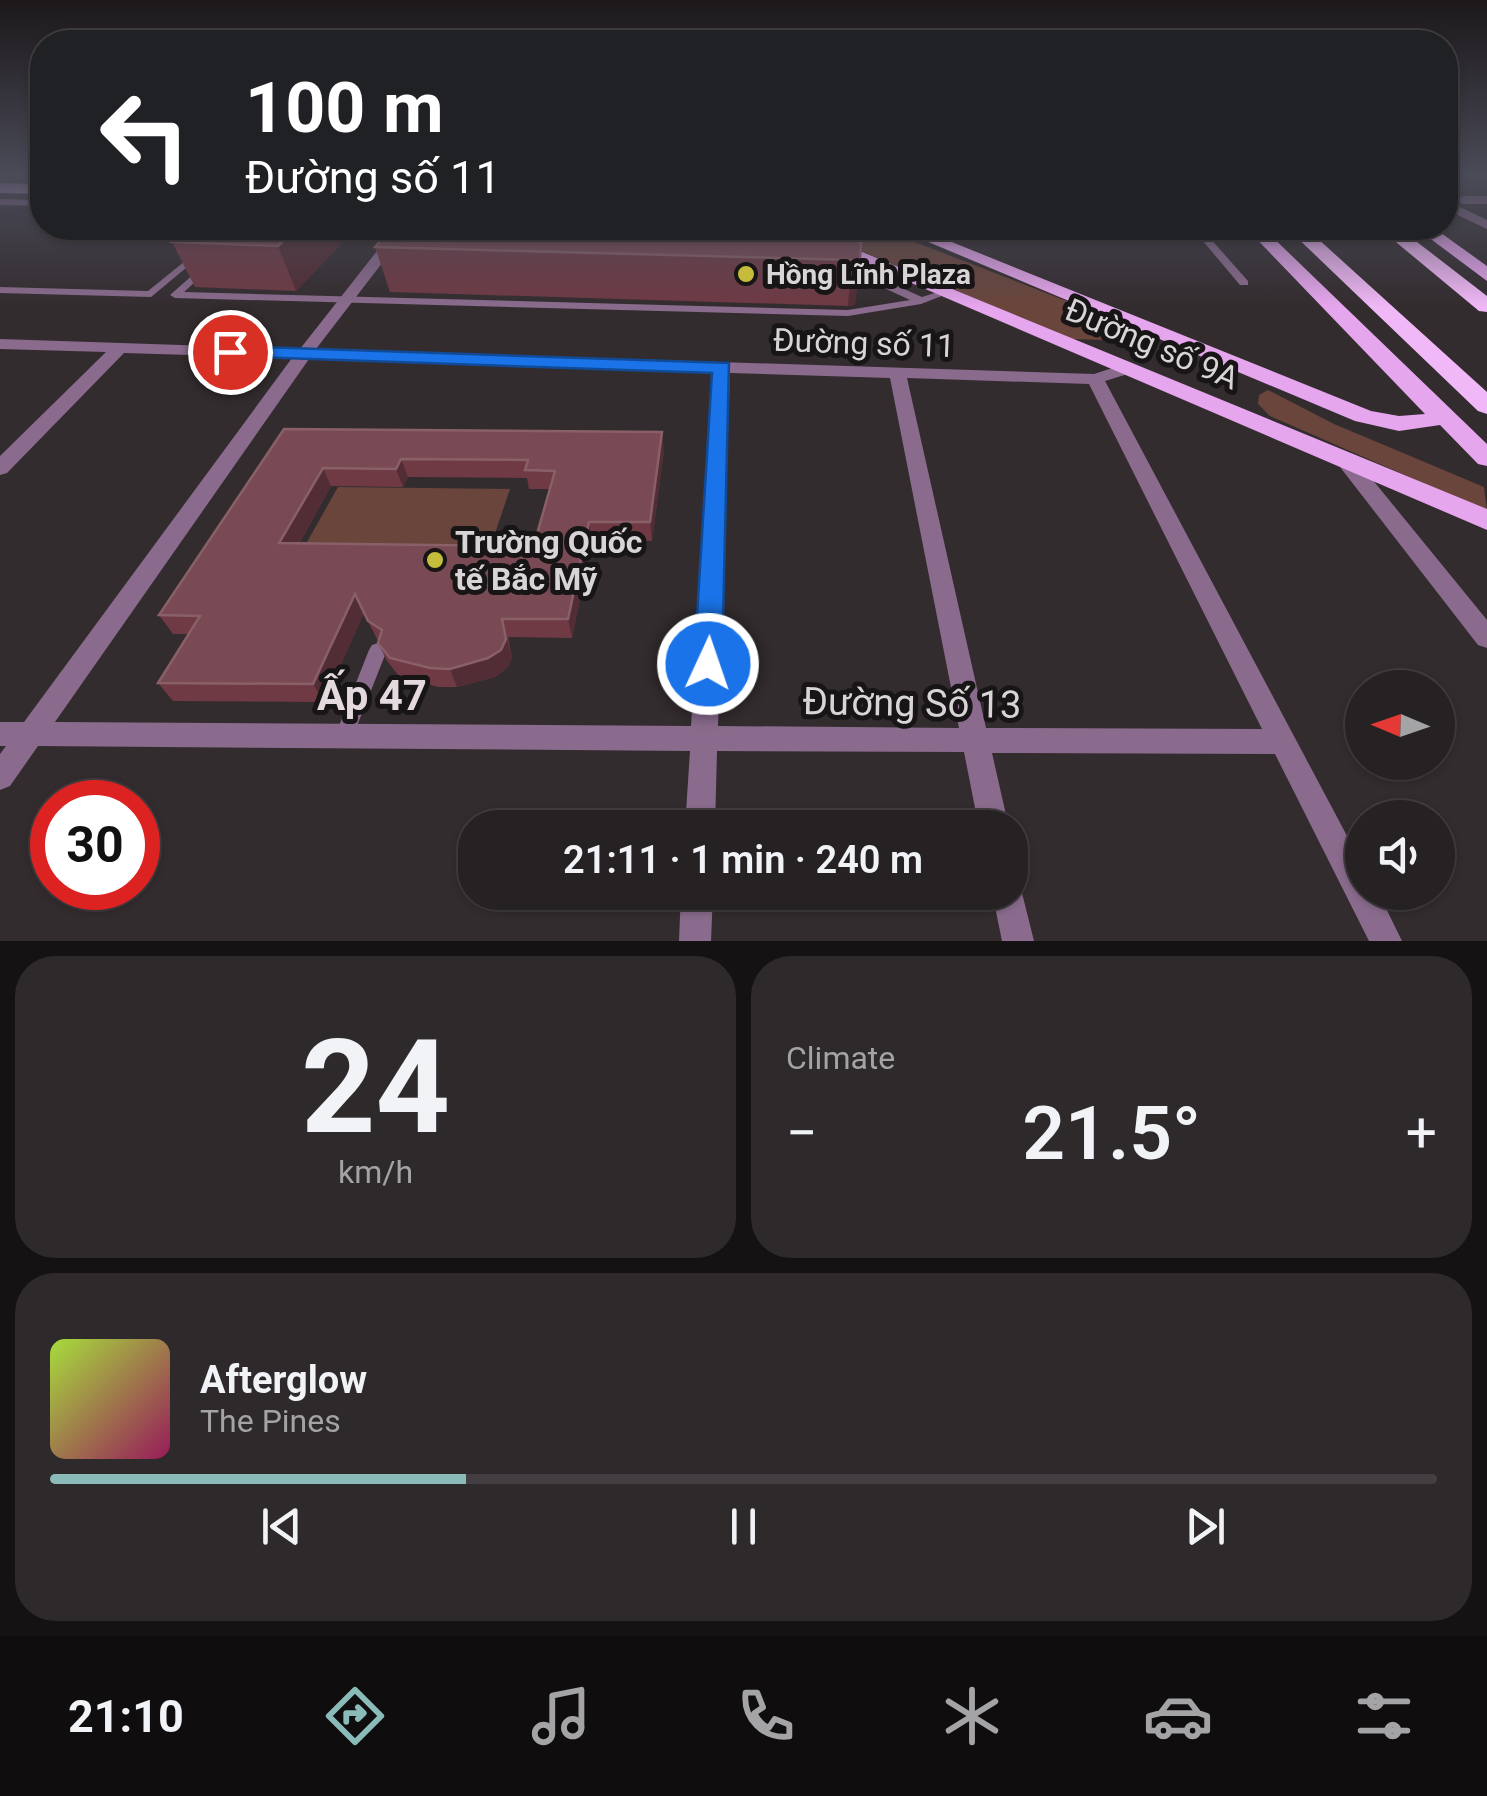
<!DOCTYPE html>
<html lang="en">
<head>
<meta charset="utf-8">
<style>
	body { margin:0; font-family:Roboto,sans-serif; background:#2e292b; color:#f1f3f6; height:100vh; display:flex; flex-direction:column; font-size:38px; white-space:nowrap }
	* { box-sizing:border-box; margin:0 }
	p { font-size:32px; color:#a4a3a6 }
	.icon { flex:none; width:55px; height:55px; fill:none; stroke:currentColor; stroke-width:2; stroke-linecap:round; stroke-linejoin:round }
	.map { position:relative; height:941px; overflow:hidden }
	.sheet { display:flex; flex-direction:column; gap:15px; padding:15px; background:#151213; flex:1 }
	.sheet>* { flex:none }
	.hud { position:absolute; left:30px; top:30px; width:1428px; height:210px; border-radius:40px; box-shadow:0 2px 8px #0004,0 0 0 2px #423e41; background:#202124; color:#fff; overflow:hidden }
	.needle { width:65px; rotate:272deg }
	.tools { position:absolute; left:1345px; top:670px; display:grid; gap:20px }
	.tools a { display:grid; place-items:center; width:110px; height:110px; border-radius:50%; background:#262123; box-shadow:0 2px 8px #0004,0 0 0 2px #423e41; font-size:50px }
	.speed { position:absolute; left:30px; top:780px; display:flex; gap:20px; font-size:50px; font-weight:700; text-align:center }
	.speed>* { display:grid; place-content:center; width:130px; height:130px; border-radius:50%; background:#262123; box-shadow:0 2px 8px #0004,0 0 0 2px #423e41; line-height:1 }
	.speed .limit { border:15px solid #d22; background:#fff; color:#111 }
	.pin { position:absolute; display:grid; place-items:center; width:85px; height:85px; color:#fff; margin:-42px; border:5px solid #fff; border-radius:50%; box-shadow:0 2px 10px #0007 }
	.me { position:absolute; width:110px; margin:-55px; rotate:3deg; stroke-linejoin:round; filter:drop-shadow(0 0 8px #0008) }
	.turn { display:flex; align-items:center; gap:35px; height:210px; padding:0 50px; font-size:45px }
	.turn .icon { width:130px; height:130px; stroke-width:2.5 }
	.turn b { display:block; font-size:70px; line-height:85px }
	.big { font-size:75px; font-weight:600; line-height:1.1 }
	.sheet .widget { flex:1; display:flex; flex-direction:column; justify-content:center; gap:15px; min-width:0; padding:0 35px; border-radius:40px; background:#2e292b }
	.sheet .dial { align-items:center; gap:0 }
	.dial b { font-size:130px; line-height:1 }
	.song { display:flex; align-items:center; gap:30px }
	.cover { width:120px; height:120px; border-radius:15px; background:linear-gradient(135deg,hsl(80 70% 55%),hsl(330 70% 35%)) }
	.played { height:10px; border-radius:5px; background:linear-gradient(90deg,#8bbbb9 30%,#423e41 30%) }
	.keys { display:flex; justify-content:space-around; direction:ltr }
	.heat { display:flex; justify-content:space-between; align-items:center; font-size:55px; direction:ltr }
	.sheet .tiles { flex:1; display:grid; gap:15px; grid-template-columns:1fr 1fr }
	.widget:last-child { grid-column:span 2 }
	.trip { position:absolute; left:458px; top:810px; width:570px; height:100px; border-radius:40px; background:#262123; box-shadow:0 2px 8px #0004,0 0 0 2px #423e41; font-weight:600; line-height:100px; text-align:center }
	.menu { display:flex; height:160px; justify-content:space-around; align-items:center; background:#0f0d0e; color:#a4a3a6 }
	.menu .icon { width:70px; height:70px }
	.menu .active { color:#8bbbb9 }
	.menu b { font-size:45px; color:#f1f3f6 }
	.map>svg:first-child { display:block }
</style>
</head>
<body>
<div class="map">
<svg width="1487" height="941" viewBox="0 0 1487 941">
	<rect width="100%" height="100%" fill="#332c2f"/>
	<!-- green -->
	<path fill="#6a453c" d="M806,228H879L1100,314L1110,323L1112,334L1105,340L1073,339Z
		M1268,390L1334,424L1484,487L1487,511L1270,416L1258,404L1259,395Z
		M338,487L510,489L486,560L298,558Z"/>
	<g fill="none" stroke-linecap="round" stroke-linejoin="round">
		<!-- service -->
		<path fill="#8a6b8d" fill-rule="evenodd" d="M0,199L42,200V206L0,205Z
			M1192,228H1201L1248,281V285H1240Z
			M195,253L198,254V258L151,297L0,293V287L148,291Z
			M843,262L922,297L947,289L952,292L921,304L848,316L175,298L170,295L204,265L208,266V270L184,292L848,310L910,300L839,267L838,265Z
			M378,643L384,645L387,650L353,736L351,742L344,744L337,742L335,736L369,650L372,645Z"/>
		<!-- minor -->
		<path fill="#8a6b8d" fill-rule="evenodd" d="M1487,196V204H1463L1457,200L1463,196Z
			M1445,200L1487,220V229L1445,209Z
			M395,228H409L316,349L1094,374L1125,364L1131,365L1134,369L1131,373L1105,381L1362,864V892H1378L1402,941H1369L1275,754L992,753L1009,828H979L964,752L717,751L715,828H685L690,751L38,746L10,786L0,790V754L6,746H0V722H24L292,358L124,353L7,473L0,475V456L106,352L0,349V339L300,349ZM309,359L713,372L691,726L55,722ZM730,373L890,378L959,728L718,726ZM907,378L1089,384L1262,729L986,728Z
			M1347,455L1354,457L1487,620V648L1478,645L1340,467L1337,462L1340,457Z
			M1010,877L1019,881L1034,941H1002L992,892H1010Z
			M681,892H713L711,941H679Z"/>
		<!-- primary -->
		<path fill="#e6a6ed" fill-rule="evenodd" d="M0,183L42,184V194L0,193Z
			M783,228H804L1487,509V530Z
			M895,228H917L1371,411L1399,416L1425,414L1246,228H1263L1487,444V466L1478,464L1440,425L1399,431L1355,421Z
			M1416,228H1434L1487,266V281Z"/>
		<!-- trunk -->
		<path fill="#f0b8f6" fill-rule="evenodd" d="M1287,228H1306L1487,392V414L1478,411Z
			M1379,228H1399L1487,296V312L1479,311Z"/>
	</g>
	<!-- wall -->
	<path fill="#6f3a44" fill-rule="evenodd" d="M356,228L296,291L195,287L172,242Z
		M861,242L855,305L848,306L390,292L375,247Z
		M284,429L664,450L652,541L592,540L572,638L508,637L512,658L507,668L495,677L457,687H438L399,676L387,661L378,643V641L364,613L324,702L173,701L158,683L189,634H173L159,615ZM408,477L527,478L529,489H550L535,541L511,546L299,544L331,486L403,487Z"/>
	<!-- shaded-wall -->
	<path fill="#522d35" d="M297,228H356L296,291L278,246Z
		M860,259L855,305L848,306L852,260Z
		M662,432L664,450L652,541L650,522Z
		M401,459L408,477L403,487L396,469Z
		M323,468L331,486L289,562L279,543Z
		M589,522L592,540L572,638L568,619Z
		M355,594L364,613L324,702L313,684Z
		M502,619L512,658L507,668L495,677L457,687L450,669Z"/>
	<!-- building -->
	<path fill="#7a4a54" stroke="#896068" stroke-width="2.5" fill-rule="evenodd" d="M190,228H297L278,246L172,242Z
		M392,228H825L861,242L860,259L852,260L375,247Z
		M284,429L662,432L650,522H589L568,619H502L506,639L501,650L488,658L450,669L430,668L390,658L378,643L382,630L368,621L355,594L313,684L158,683L200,616L159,615ZM401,459L528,460L525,470L555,471L535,541H513L511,546L279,543L323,468L396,469Z"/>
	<!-- sky -->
	<linearGradient id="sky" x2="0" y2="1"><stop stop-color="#1c181a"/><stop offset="0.57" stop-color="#4a4b58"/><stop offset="1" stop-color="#4a4b58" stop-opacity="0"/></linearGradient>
	<rect width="1487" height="307" fill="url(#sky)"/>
	<!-- route -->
	<path fill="#1a73e8" stroke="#114b97" stroke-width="2.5" d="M230,346L729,363L722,664L718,673L708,676L698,673L694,664L712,373L223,356V347Z"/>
	<!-- markers -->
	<g fill="#c6bc3c" stroke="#181517" stroke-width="4">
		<circle cx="746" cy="274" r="10"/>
		<circle cx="435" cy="560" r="10"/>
	</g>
	<g text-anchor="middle" stroke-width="10" stroke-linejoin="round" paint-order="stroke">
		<!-- far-poi labels -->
		<g font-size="28" font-weight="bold" fill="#d9d5d7" stroke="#181517" text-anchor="start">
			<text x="766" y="284">Hồng Lĩnh Plaza</text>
		</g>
		<!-- street labels -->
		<g font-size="32" fill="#d9d5d7" stroke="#181517">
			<text transform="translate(864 343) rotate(2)" y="11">Đường số 11</text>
			<text transform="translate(1152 344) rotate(23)" y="11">Đường số 9A</text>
		</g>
		<!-- poi labels -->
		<g font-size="32" font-weight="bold" fill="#d9d5d7" stroke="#181517" text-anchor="start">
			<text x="455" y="553">Trường Quốc<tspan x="455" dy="37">tế Bắc Mỹ</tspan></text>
		</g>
		<!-- near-street labels -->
		<g font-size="38" fill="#d9d5d7" stroke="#181517">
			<text transform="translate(912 703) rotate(1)" y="13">Đường Số 13</text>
		</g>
		<!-- near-neighbourhood labels -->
		<g font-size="42" font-weight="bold" fill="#e3d9de" stroke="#181517">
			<text x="372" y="710">Ấp 47</text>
		</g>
	</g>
</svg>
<div class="tools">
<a><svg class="needle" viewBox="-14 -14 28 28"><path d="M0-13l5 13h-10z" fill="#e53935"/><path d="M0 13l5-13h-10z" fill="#a4a3a6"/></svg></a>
<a><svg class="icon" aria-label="sound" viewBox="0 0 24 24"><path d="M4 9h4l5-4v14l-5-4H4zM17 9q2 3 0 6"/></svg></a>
</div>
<div class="speed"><div class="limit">30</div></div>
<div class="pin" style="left:230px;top:352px;background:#d93025"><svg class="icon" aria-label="arrive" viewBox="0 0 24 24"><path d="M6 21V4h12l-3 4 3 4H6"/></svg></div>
<svg class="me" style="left:708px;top:664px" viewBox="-20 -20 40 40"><circle r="17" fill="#1a73e8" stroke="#fff" stroke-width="3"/><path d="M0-11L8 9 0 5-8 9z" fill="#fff"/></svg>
<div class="trip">21:11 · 1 min · 240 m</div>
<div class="hud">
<div class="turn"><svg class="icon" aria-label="left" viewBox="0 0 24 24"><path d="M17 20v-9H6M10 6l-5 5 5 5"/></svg><div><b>100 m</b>Đường số 11</div></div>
</div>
</div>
<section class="sheet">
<div class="tiles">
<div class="widget dial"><b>24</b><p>km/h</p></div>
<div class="widget"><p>Climate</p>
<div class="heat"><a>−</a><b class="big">21.5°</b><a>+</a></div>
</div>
<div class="widget">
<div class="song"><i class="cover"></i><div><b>Afterglow</b><p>The Pines</p></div></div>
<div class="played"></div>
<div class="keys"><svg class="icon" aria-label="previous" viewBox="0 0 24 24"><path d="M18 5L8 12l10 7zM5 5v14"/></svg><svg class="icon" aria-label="pause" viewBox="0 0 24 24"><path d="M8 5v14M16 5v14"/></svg><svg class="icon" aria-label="next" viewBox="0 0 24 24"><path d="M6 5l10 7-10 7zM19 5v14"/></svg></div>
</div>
</div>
</section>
<nav class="menu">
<b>21:10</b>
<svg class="icon active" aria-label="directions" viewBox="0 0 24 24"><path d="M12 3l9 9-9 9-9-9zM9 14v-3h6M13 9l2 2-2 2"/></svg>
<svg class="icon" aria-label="music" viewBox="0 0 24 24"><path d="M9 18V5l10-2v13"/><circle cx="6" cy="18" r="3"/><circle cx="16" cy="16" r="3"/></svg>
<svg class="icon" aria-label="phone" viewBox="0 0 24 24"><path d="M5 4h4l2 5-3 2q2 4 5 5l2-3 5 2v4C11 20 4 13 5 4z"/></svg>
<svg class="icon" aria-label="climate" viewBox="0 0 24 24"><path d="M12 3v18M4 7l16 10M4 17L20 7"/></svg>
<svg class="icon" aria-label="car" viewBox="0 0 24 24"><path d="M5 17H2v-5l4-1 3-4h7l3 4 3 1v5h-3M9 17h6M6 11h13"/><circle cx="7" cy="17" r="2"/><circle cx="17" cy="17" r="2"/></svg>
<svg class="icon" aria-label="filters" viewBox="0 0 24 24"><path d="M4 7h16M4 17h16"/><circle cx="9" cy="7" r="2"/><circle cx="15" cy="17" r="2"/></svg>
</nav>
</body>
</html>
